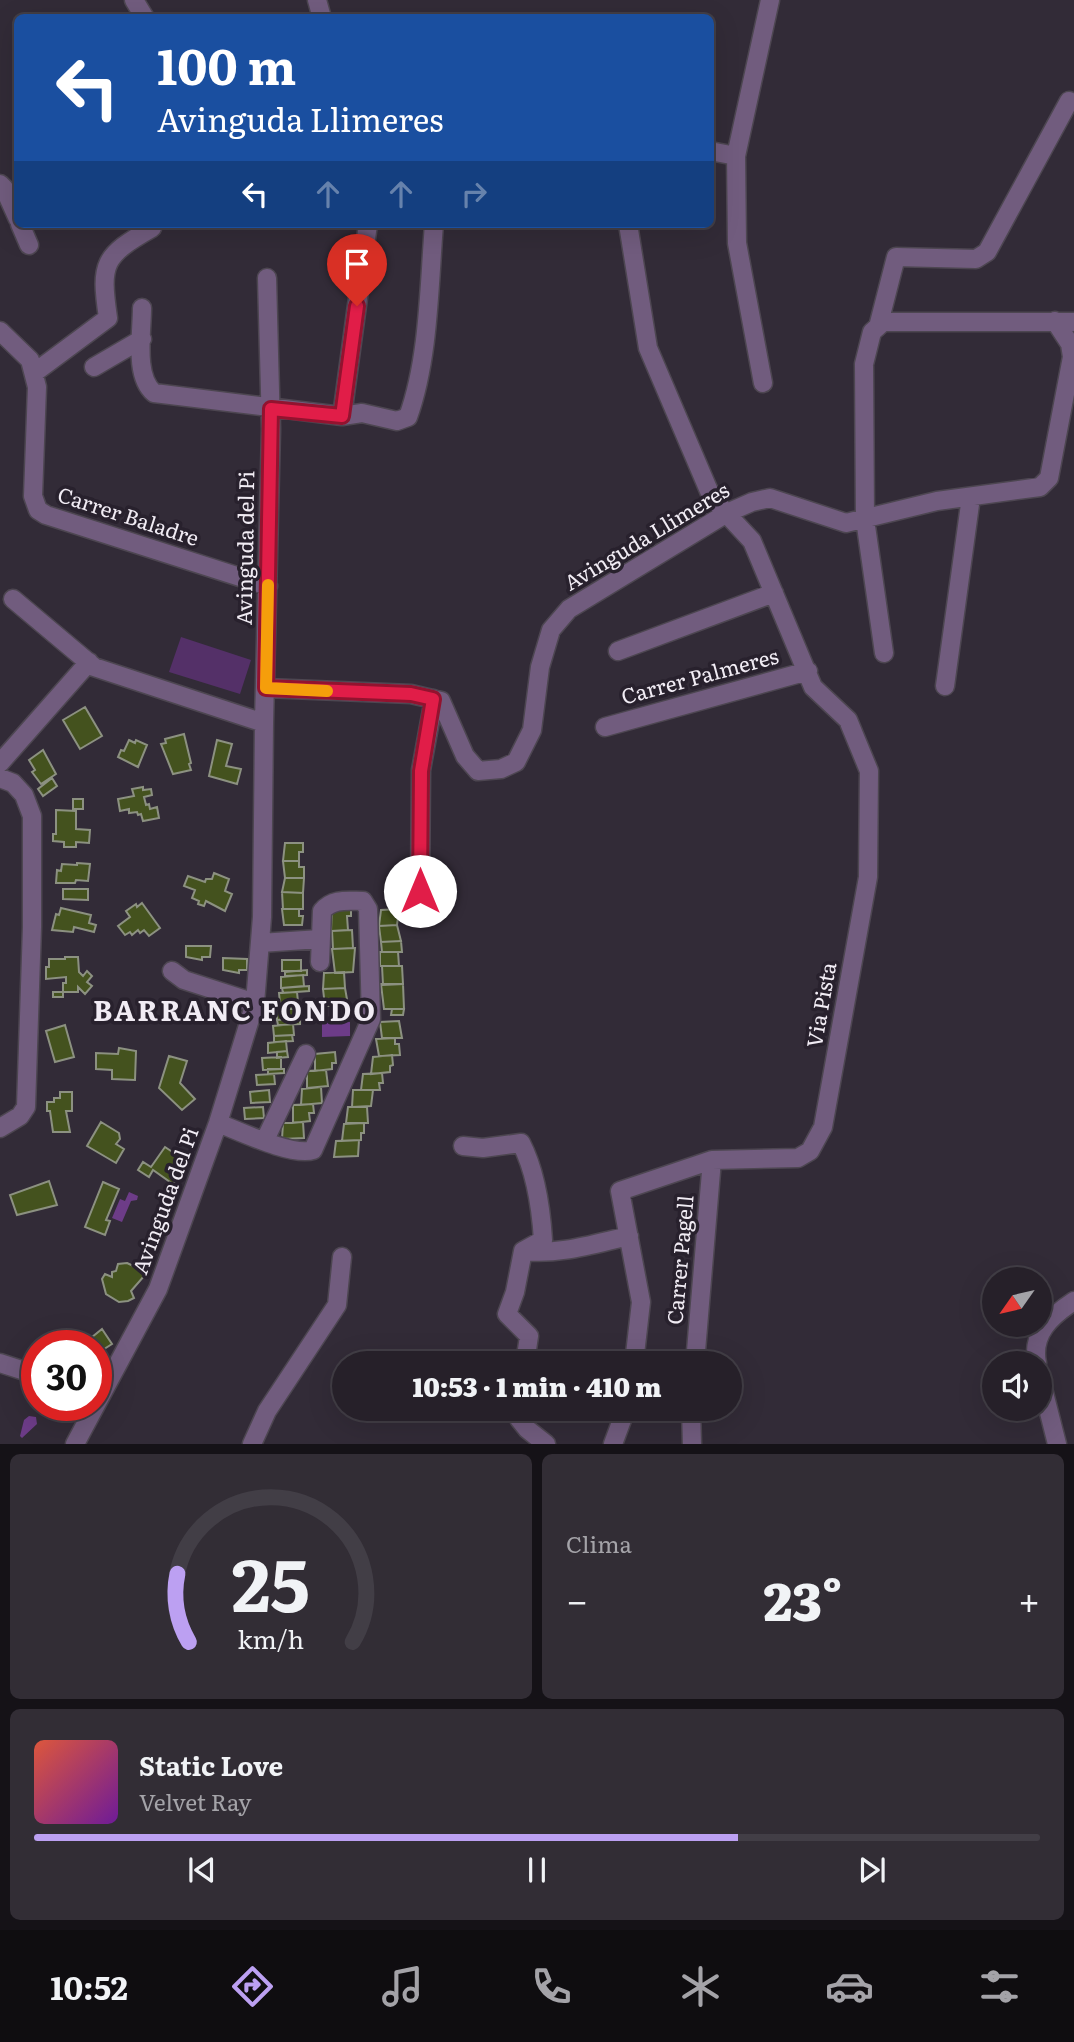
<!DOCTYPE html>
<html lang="es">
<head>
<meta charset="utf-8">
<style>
	body { margin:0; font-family:Literata,serif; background:#322d35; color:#f1f3f6; height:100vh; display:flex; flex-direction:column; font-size:26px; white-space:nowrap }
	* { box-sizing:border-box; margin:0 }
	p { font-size:23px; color:#a4a3a8 }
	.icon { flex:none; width:38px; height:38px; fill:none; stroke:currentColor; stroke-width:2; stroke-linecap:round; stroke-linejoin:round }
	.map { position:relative; height:1444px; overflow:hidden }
	.side { display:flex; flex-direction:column; gap:10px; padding:10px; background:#151217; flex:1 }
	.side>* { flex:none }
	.guide { position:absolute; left:14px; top:14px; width:700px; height:214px; border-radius:10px; box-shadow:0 7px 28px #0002,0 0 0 2px #423e46; background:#1a4fa0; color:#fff; overflow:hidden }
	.needle { width:46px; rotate:236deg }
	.fabs { position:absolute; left:982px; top:1267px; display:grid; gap:14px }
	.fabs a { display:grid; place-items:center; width:70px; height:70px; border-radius:50%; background:#262029; box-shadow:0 7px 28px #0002,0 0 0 2px #423e46; font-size:35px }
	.speed { position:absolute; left:21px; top:1330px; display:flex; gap:14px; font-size:35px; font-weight:700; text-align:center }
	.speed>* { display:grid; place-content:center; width:91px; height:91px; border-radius:50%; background:#262029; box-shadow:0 7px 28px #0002,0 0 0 2px #423e46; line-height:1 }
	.speed .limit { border:10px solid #d22; background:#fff; color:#111 }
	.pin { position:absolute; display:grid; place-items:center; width:60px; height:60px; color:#fff; margin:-72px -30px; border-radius:50% 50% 50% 0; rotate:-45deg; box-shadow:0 0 7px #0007 }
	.pin .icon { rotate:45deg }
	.me { position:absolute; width:77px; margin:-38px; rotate:0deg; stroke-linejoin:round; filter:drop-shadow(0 0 5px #0008) }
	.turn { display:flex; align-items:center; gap:24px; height:147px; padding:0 28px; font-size:32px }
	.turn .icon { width:91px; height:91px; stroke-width:2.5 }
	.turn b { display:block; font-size:49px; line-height:60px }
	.lanes { display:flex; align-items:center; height:66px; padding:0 28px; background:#0003; justify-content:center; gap:35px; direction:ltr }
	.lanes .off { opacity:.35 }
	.big { font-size:52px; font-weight:800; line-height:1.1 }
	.side .card { flex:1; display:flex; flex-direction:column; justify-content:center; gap:10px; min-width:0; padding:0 24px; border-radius:10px; background:#322d35 }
	.side .dial { align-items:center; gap:0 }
	.dial svg { height:182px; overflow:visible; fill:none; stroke:#423e46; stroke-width:7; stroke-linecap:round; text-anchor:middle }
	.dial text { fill:#f1f3f6; stroke:none }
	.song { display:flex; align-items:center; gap:21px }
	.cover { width:84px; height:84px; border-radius:10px; background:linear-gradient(135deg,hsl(10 70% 55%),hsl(280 70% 35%)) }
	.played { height:7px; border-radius:4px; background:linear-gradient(90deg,#bca0f2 70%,#423e46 70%) }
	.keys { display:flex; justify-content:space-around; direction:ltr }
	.heat { display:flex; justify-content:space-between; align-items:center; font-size:38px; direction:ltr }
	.side .tiles { flex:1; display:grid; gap:10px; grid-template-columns:1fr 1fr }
	.card:last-child { grid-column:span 2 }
	.trip { position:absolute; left:332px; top:1351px; width:410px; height:70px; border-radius:35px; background:#262029; box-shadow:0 7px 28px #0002,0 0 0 2px #423e46; font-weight:800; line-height:70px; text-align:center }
	.menu { display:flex; height:112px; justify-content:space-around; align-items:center; background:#0f0d10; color:#a4a3a8 }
	.menu .icon { width:49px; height:49px }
	.menu .current { color:#bca0f2 }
	.menu b { font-size:32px; color:#f1f3f6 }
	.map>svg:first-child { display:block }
</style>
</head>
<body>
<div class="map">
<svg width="1074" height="1444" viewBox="0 0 1074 1444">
	<rect width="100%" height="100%" fill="#322b37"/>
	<!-- green -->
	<path fill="#543068" d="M181,637L251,660L240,694L169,672Z"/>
	<!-- water -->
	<path fill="#6d3c88" d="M350,1022V1036L322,1037V1023Z
		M129,1192L138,1196L137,1200L131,1201L122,1222L112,1218L120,1199L125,1201Z
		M29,1416L36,1417L37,1424L22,1438L20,1436L24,1420Z"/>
	<!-- building -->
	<path fill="#44521e" stroke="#8c9181" stroke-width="2" d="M85,707L102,736L80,749L63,720Z
		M184,734L191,763L189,764L191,770L173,774L161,744L166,743L165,739Z
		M129,740L135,743L136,740L147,745L138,767L118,757L121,750L124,751Z
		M217,740L232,744L226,766L241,769L237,784L209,776Z
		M43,750L56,774L41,784L32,772L35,770L29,760Z
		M52,778L57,786L43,796L38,789Z
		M143,787V790L151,789L152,795L144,797L146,805L149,804L150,809L157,807L159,818L143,821L141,814L138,815L137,812L129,813V809L120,811L118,799L134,796L132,789Z
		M73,799H83V809H73Z
		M56,810L76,811V829L90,830L89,843L76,842V847H64V842L53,841V834H56Z
		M285,843H303V852H299V861H283Z
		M283,861H299V867H304V878H285Z
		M77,863L90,864L88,881L76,880L75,883H56L57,870L61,871L62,864L77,865Z
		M214,873L229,879L225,891L232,894L225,911L206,901L204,906L198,904L199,901L192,898L195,890L184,886L188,876L205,882L206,879H212Z
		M285,878H304L303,893L282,892Z
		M63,889H88V900L63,899Z
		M282,892L303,893V909H283Z
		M142,903L160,928L149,936L144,930L140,933L138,930L132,935L130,932L125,935L118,926L130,917L126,911L136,904L137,907Z
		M351,907V916H347L348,930L331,931L332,908Z
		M61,908L91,915L89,923L96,925L94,932L74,927L73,932L52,930L56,914L59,915Z
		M282,909H299V916H303L302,925H284Z
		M399,909L397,925L379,926L381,910Z
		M397,925L401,941L381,942L379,926Z
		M352,930L353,948L333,949L332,931Z
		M401,941L402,952H382L381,942Z
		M186,946H211L210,957H202V960L186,957Z
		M355,948L353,972L335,973L332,949Z
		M380,952H398L399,966H380Z
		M65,957H78L79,972L83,976L87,971L92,976L87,982L92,986L85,994L78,987V992H63V983H66V977L46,979V967H49V959H65Z
		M223,958L247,959V970H239V973L223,970Z
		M282,960H301V971H282Z
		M382,966H402L403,984L383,985Z
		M307,970V975L285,976V972Z
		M344,972L345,988L323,989L324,973Z
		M303,975L304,986L281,988V977Z
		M381,984H403L404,1009H384Z
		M309,986V991L283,993L282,988Z
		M345,988L348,1005L325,1006L323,989Z
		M53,992H63V997H53Z
		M297,992L298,1002L280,1003L279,993Z
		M293,1002L294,1009H285V1004L282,1005Z
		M296,1008V1019L277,1020V1009Z
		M392,1009H404L403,1015H391Z
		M300,1018V1024L278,1025L277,1020Z
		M399,1021L402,1038H382L380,1022Z
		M293,1024L294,1035L274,1036L273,1026Z
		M65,1025L74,1057L55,1062L46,1031Z
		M292,1035L293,1041L274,1042V1036Z
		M395,1038V1044H399L400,1055L379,1056L376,1039Z
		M286,1041L287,1051L268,1053V1043Z
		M119,1048L136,1051L135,1080L112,1079V1070L96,1069V1053L118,1054Z
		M287,1051L288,1057L277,1058V1052Z
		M335,1052L336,1063H332V1069L315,1071V1054Z
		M392,1055L393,1065L390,1066V1072L371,1074L373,1057Z
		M169,1056L187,1061L180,1083L195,1099L182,1110L159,1088Z
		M281,1057V1069L263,1070L262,1058Z
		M268,1069H284V1073L268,1074Z
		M326,1070L328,1086L307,1088V1071Z
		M382,1073L383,1083H379L380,1090H361L363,1074Z
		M274,1074L275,1084L257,1085L256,1075Z
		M321,1087L322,1103L301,1105L302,1089Z
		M269,1090L270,1102L251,1103L250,1092Z
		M353,1090H373L371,1106L352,1107Z
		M60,1092H72V1111H66L70,1132H53L50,1111H47V1102H54V1098H60Z
		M313,1104L314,1113H309L310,1121L293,1123V1105Z
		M263,1107L264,1118L245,1119L244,1108Z
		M348,1107H367L368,1123H346Z
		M101,1122L119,1133L120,1139L116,1144L124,1149L116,1163L87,1146Z
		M303,1122L304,1138L282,1139L283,1123Z
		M364,1123V1133H361V1140L342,1141L344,1124Z
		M359,1140L358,1156L334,1157L336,1141Z
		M165,1147L174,1153L176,1151L179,1153L183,1161L177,1172L180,1174L173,1184L153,1170L149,1177L138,1170L143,1162L151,1167Z
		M49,1181L57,1205L17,1215L10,1195Z
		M103,1182L119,1189L106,1220L110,1221L105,1235L85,1227Z
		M127,1263L140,1269L145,1275L131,1291L134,1298L128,1301L119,1302L106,1294L102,1279L105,1274L112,1277V1272L116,1271L118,1264Z
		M102,1329L112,1344L101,1351L103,1354L96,1358V1346H81Z"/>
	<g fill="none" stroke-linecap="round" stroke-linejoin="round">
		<!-- minor casing -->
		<g stroke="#4d4651" stroke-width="21">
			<path id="minor" d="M134,0L145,18
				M317,0L322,18
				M710,151L736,156L770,0
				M736,156L737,243L763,383
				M0,184L4,188L18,219
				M20,224L29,245
				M628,224L648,348L712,498L752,541L813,687L848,720L869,771L868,877L823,1127L810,1151L798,1158L712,1160L620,1191L641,1302L634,1363
				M142,308C142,333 134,376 154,393L342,416L368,224
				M878,327L896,257L976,259L987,252L1069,101
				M0,331L30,360L37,387L33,496L38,510L46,515L268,586
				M94,367L142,339
				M34,373L108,318C100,263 103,256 152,228
				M342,416L362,413L397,421L408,417C429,359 429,286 434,224
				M13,599L94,667L264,723L271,429L267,278
				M618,651L774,593
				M884,653L865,519L864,364L872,332L883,322H1074
				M945,686L971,497
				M266,688L411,694L441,701L465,756L478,771L501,769L516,762L532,730L540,667L551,630L569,609L727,513L752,502L770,498L846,523L937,501L1040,487L1049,478L1072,357L1070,344L1055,321
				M605,727L808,671
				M0,763L89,662
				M0,778L13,783L24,795L32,816V927L26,1107L20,1116L0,1128
				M420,891L421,770L434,699
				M260,943L320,939
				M172,971L184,980L255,1003
				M218,1123C239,1131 293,1157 313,1150L371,1019L368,909L363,901C348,901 333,898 322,911L320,962
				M265,1140L306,1054
				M463,1146L483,1148L521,1143C536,1172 541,1208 543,1240L523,1251L515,1292L507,1314L529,1336L525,1363
				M523,1251C560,1255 593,1244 629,1236
				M0,1363L37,1375
				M695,1363L712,1160
				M1037,1363C1031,1334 1051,1316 1074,1301
				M1040,1377L1057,1444
				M520,1409L519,1419L527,1429L546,1444
				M691,1409L692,1444
				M75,1444L158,1289L218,1123L255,1003L262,917L264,723
				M252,1444L267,1411L337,1305L342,1257
				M613,1444L626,1409"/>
		</g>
		<!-- minor -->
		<use href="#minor" stroke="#715c7e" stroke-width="18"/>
	</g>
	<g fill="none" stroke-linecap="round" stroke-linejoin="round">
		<!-- route casing -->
		<g stroke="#92132f" stroke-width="18">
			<path id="route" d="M357,306L342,416L271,409L266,688L411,694L433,699L421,771L420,891"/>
		</g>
		<!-- route -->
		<use href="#route" stroke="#e11d48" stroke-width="12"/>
		<!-- slow -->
		<path stroke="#f59e0b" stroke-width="12" d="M268,585L266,688L327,691"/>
	</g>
	<g text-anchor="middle" stroke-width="7" stroke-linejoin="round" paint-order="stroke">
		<!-- street labels -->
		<g font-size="21" fill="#f1ecf4" stroke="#28212d">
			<text transform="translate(128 517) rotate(18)" y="7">Carrer Baladre</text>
			<text transform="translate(647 537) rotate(-31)" y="7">Avinguda Llimeres</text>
			<text transform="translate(246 548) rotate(-89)" y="7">Avinguda del Pi</text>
			<text transform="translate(700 677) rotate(-15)" y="7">Carrer Palmeres</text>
			<text transform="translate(822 1005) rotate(-80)" y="7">Via Pista</text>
			<text transform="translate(166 1201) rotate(-70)" y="7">Avinguda del Pi</text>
			<text transform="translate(681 1260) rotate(-85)" y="7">Carrer Pagell</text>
		</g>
		<!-- district labels -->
		<g font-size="28" font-weight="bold" letter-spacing="2" fill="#f1ecf4" stroke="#28212d">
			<text x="235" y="1021">BARRANC FONDO</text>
		</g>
	</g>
</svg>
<div class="fabs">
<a><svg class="needle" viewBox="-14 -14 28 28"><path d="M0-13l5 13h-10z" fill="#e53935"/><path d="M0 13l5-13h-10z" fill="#a4a3a8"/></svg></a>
<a><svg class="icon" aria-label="sound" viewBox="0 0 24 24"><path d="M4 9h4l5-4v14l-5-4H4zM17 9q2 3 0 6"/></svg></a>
</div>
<div class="speed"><div class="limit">30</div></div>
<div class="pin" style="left:357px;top:306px;background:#d93025"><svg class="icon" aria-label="arrive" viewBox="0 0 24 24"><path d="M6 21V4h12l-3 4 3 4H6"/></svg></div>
<svg class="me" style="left:420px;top:891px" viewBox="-20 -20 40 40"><circle r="19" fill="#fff"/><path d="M0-13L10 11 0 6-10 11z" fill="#e11d48"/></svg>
<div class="trip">10:53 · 1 min · 410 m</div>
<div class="guide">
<div class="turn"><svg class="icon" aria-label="left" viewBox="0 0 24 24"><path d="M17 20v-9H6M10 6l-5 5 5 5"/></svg><div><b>100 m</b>Avinguda Llimeres</div></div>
<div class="lanes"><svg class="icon" aria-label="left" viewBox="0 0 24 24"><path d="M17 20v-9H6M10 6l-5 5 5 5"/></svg><svg class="icon off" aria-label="ahead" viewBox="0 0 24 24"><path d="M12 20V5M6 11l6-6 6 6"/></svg><svg class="icon off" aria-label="ahead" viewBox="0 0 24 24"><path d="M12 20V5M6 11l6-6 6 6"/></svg><svg class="icon off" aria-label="right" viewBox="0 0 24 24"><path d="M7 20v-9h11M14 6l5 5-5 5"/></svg></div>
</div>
</div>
<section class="side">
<div class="tiles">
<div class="card dial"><svg viewBox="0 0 100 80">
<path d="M14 69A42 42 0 1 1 86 69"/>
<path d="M14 69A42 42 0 0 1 9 39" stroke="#bca0f2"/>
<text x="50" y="56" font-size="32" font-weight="700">25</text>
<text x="50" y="72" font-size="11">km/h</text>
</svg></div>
<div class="card"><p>Clima</p>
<div class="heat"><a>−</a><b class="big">23°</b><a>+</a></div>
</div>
<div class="card">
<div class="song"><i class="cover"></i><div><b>Static Love</b><p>Velvet Ray</p></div></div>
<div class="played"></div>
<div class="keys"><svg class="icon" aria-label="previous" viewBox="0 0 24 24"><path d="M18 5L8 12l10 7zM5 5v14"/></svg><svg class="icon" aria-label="pause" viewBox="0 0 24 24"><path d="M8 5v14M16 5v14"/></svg><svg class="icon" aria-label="next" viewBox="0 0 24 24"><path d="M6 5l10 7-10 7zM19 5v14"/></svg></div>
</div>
</div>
</section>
<nav class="menu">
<b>10:52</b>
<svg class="icon current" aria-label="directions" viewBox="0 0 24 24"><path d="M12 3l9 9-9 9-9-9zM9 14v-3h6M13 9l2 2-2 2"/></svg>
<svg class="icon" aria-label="music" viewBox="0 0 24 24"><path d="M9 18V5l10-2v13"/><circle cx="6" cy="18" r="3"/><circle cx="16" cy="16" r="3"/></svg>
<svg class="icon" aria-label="phone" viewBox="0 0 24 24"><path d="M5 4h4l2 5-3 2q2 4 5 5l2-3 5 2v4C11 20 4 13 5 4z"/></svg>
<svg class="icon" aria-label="climate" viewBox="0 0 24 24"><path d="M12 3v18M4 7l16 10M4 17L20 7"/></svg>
<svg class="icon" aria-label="car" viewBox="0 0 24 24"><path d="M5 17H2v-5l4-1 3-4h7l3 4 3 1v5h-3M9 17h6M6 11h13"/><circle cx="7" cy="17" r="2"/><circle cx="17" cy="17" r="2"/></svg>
<svg class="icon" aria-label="filters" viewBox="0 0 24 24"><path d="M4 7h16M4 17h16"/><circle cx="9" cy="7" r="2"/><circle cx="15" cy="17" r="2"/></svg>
</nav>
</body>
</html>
